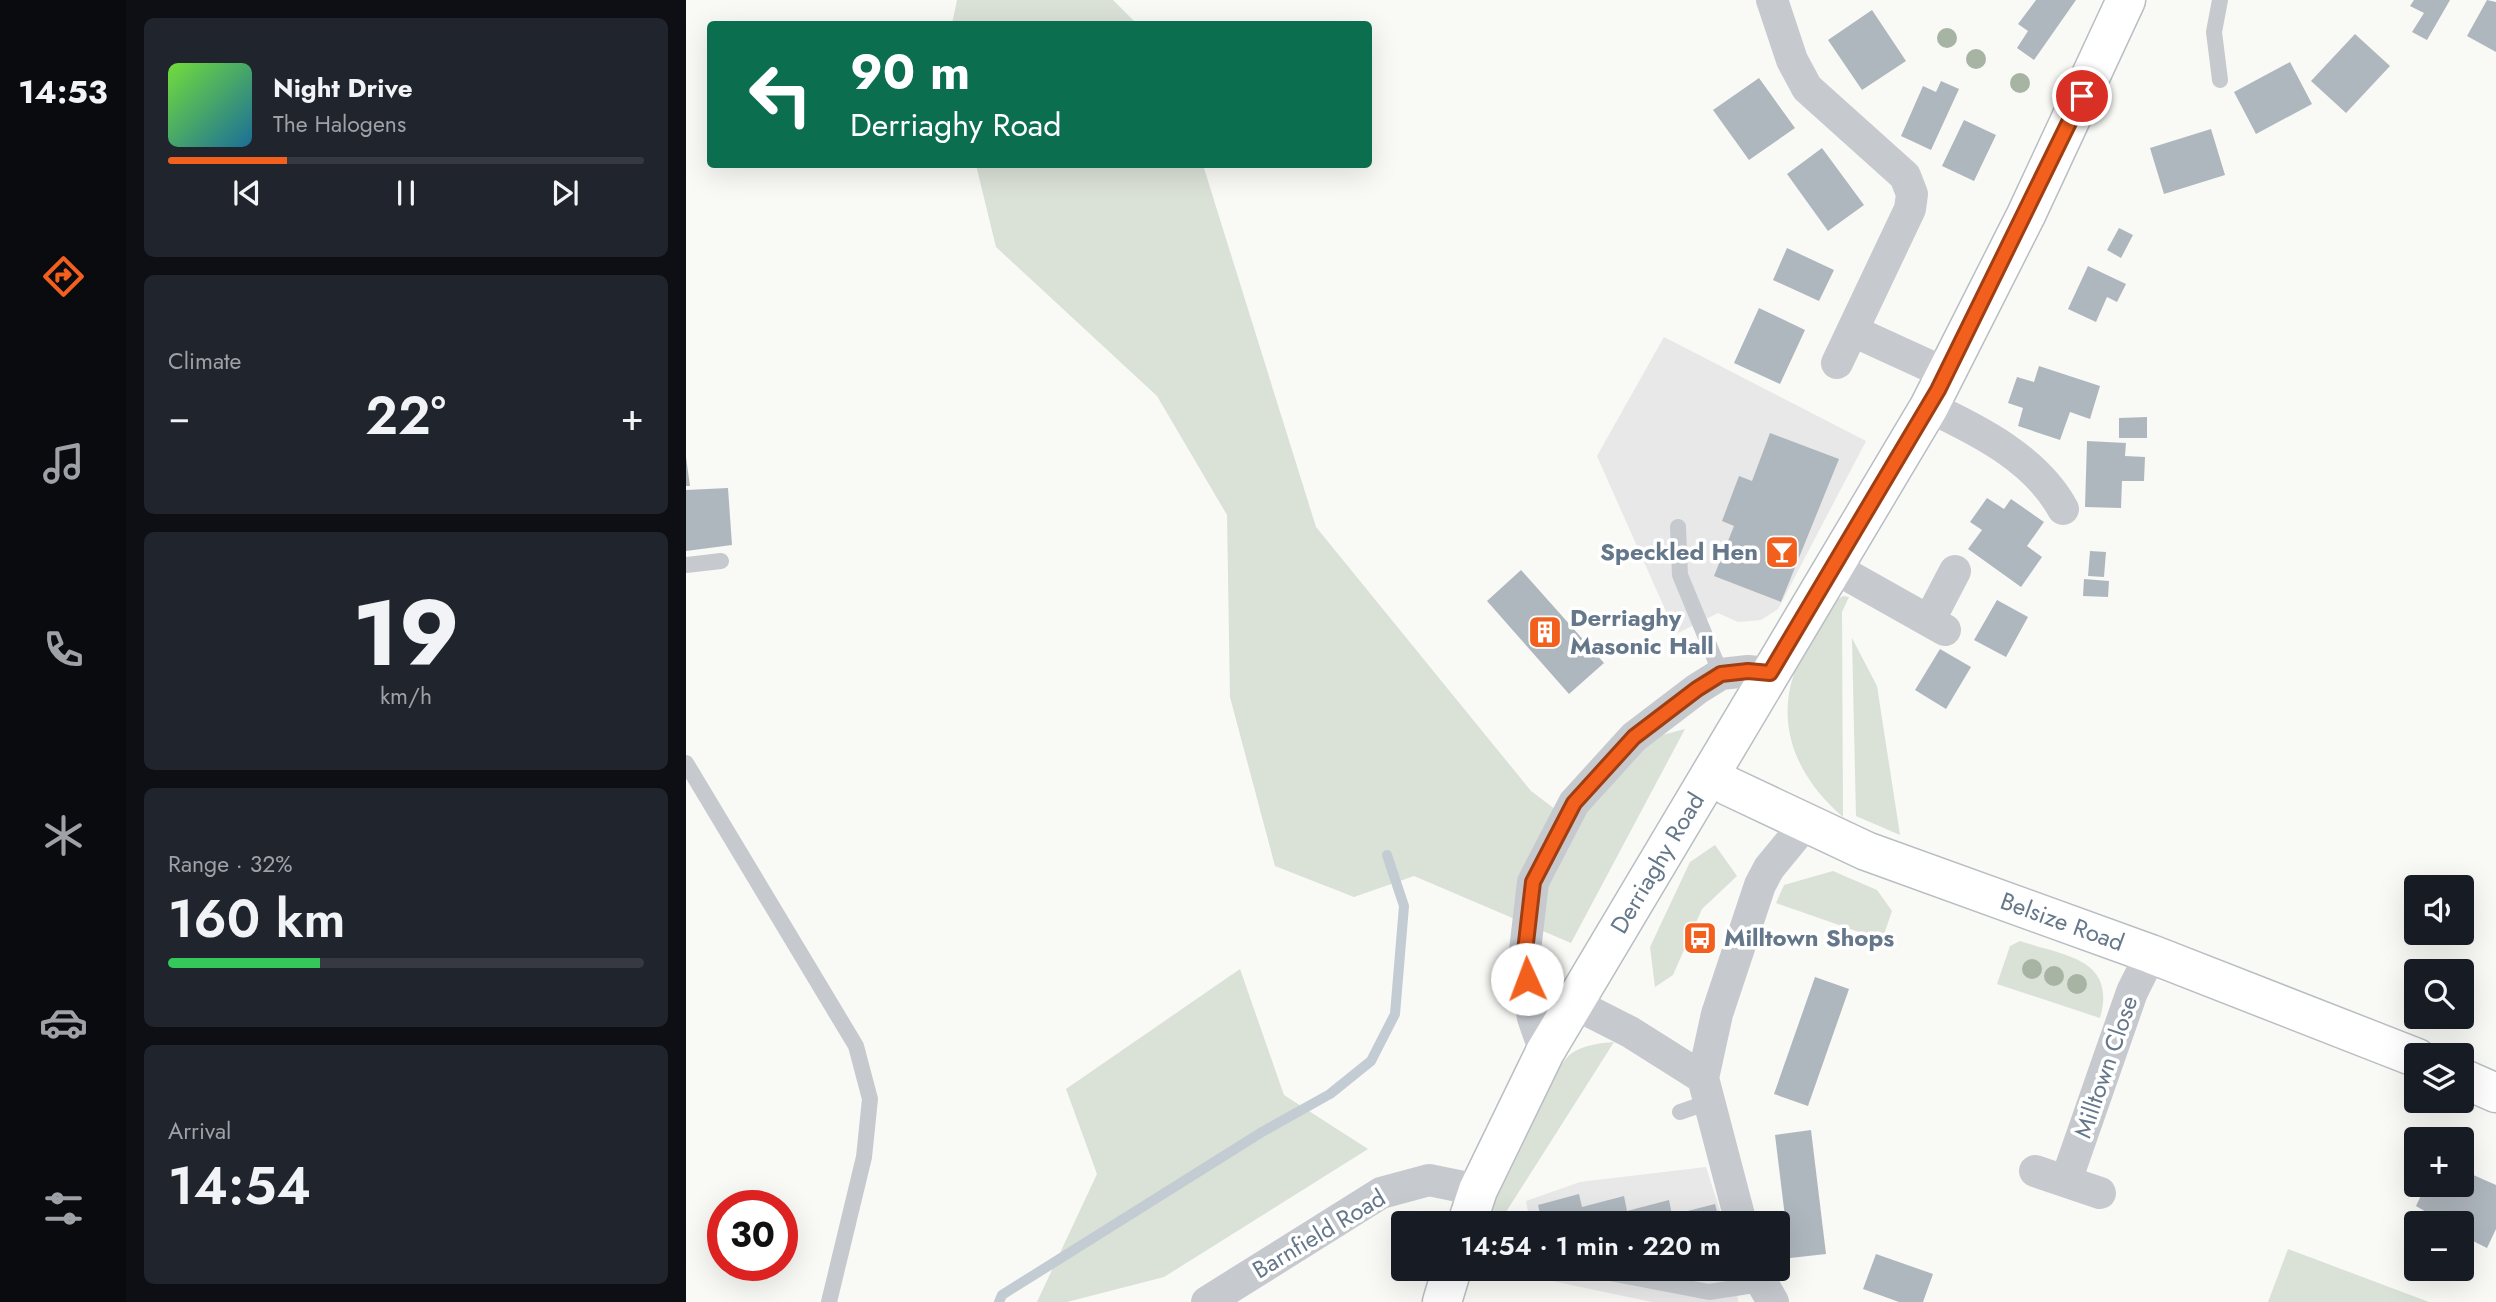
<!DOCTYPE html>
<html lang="en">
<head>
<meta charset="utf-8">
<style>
	body { margin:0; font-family:Jost,sans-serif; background:#20242c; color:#f1f3f6; height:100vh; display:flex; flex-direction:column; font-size:26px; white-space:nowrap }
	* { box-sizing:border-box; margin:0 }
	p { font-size:23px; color:#9ea1a6 }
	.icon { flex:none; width:38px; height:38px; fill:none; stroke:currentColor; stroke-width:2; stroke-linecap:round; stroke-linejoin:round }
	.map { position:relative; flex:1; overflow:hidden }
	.sheet { display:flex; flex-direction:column; gap:18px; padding:18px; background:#0d0f14; width:560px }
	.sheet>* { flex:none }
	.banner { position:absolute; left:21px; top:21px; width:665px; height:147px; border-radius:7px; box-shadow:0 7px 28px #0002; background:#0b6e4f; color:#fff; overflow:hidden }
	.buttons { position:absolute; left:1718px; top:875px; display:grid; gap:14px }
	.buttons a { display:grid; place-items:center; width:70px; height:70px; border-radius:7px; background:#171b24; box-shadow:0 7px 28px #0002; font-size:35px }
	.speed { position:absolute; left:21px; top:1190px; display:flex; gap:14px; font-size:35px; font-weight:700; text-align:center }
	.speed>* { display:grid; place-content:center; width:91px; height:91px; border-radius:50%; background:#171b24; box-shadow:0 7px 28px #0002; line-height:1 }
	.speed .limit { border:10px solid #d22; background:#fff; color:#111 }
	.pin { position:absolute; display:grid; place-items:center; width:60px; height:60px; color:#fff; margin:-30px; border:4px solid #fff; border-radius:50%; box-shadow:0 2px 7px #0007 }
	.me { position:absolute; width:77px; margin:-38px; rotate:358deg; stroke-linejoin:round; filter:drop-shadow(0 0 5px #0008) }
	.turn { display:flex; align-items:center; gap:24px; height:147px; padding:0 28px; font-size:32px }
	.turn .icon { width:91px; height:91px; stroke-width:2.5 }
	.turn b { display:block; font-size:49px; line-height:60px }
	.big { font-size:52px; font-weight:600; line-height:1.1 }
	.sheet .card { flex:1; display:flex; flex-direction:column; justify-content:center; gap:10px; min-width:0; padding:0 24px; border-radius:10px; background:#20242c }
	.sheet .dial { align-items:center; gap:0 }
	.dial b { font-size:91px; line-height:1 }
	.song { display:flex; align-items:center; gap:21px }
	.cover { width:84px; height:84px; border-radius:10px; background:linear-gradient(135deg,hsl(100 70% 55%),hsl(200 70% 35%)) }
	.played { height:7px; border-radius:4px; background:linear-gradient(90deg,#f35f1c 25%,#363941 25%) }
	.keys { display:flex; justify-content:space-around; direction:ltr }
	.heat { display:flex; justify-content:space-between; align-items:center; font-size:38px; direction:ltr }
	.charge { height:10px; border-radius:5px; background:linear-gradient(90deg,#34c759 32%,#363941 0) }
	.trip { position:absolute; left:705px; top:1211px; width:399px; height:70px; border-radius:7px; background:#171b24; box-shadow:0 7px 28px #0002; font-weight:600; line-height:70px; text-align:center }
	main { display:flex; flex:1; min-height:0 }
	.dock { display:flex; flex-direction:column; width:126px; justify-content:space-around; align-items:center; background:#090b0e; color:#9ea1a6 }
	.dock .icon { width:49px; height:49px }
	.dock .active { color:#f35f1c }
	.dock b { font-size:32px; color:#f1f3f6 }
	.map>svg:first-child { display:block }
</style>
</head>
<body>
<main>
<nav class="dock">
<b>14:53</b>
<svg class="icon active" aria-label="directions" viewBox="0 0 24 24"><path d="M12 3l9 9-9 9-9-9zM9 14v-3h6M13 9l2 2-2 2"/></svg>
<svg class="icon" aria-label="music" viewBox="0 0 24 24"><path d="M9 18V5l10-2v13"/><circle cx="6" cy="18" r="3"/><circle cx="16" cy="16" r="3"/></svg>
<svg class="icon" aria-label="phone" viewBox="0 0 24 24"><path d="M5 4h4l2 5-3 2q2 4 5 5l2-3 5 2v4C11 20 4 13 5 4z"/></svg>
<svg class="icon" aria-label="climate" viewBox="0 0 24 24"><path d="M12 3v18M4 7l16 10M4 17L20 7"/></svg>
<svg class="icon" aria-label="car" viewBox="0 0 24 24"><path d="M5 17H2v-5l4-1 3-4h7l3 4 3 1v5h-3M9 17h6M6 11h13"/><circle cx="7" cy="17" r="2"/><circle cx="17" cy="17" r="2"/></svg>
<svg class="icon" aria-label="filters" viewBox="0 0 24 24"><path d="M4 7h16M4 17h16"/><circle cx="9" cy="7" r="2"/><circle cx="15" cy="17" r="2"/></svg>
</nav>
<section class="sheet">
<div class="card">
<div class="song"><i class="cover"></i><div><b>Night Drive</b><p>The Halogens</p></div></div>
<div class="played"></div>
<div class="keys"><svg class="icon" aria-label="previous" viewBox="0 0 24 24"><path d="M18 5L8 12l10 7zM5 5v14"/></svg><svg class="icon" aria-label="pause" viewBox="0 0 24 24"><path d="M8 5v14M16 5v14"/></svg><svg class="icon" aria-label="next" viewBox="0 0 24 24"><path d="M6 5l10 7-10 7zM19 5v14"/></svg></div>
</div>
<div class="card"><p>Climate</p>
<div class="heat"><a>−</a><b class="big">22°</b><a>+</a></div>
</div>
<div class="card dial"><b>19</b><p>km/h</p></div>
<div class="card"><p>Range · 32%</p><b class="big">160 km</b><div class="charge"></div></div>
<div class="card"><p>Arrival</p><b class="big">14:54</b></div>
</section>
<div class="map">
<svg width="1810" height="1302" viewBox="0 0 1810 1302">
	<rect width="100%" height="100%" fill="#f9f9f6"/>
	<!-- built -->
	<path fill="#e7e8e7" d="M978,337L1180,441L1092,609L1075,620L1052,622L1032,613L990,634L911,456Z
		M1020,1167L1038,1223H844L840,1201L894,1182Z
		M850,1269H1049L1052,1302H966L852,1278Z"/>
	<!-- green -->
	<path fill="#dae1d7" d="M271,0H427L451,24H266Z
		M290,165H517L630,527L845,791L889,824L961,739L999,729L885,943L728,876L668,897L589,866L544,697L541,515L471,396L310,247Z
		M1157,596L1163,597L1156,612L1157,817C1108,775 1085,718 1115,657C1124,637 1137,619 1149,601Z
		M1166,638L1191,686L1214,835L1170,816Z
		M1029,845L1051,876L1016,909L987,975L969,987L964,947L1004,862Z
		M1147,871L1191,890L1206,911L1196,940L1090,903L1098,885Z
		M1334,941C1378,956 1431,958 1414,1018L1311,984L1324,946Z
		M554,969L598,1095L682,1149L478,1277L381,1302H351L411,1174L380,1089Z
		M928,1042L813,1223H801C812,1191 861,1070 886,1053C898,1045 914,1043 928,1042Z
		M1602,1249L1743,1302H1582Z"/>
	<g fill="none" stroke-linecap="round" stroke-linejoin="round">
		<!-- stream -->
		<path stroke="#c2ccd2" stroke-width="10" d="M313,1302L316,1295L576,1132L644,1094L685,1061L709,1014L718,906L701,855"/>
	</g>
	<!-- building -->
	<path fill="#afb7be" d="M1350,0H1390L1348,60L1331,48L1342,31L1332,24Z
		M1728,0H1764L1741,40L1726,32L1738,13L1724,6Z
		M1801,0L1810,2V52L1781,36Z
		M1186,10L1220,61L1176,90L1142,40Z
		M1669,34L1704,66L1660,113L1625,81Z
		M1604,62L1626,104L1570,134L1548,92Z
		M1073,78L1109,128L1063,160L1027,110Z
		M1255,81L1273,89L1245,150L1215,136L1237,86L1250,92Z
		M1278,120L1310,135L1288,181L1256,166Z
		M1525,129L1539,175L1478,194L1464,148Z
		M1136,148L1178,205L1142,231L1101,174Z
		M1433,228L1447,235L1435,258L1421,250Z
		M1101,248L1148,270L1133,301L1087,280Z
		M1402,266L1440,284L1431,302L1421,297L1410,322L1382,309Z
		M1073,308L1119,330L1094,384L1048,363Z
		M1353,366L1414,386L1404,419L1384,412L1374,440L1332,426L1337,408L1322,403L1331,377L1348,382Z
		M1461,417V438H1433V418Z
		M1084,433L1153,459L1095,602L1028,576L1048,526L1036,521L1053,476L1066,481Z
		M1401,441L1440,443L1439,456L1459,457L1458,481H1436L1435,508L1399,507Z
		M0,457L4,486H0Z
		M42,488L46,545L0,551V490Z
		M1301,498L1318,509L1325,499L1358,522L1341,546L1356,557L1335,587L1282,549L1296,530L1284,522Z
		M1404,551L1420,552L1418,577L1402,576Z
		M835,570L918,663L883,694L801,601Z
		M1398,579L1423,581L1422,597L1397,596Z
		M1311,600L1342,617L1320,657L1288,640Z
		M1254,649L1285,667L1260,709L1229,690Z
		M1129,977L1163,989L1122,1106L1088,1094Z
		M1125,1130L1140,1254L1104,1258L1089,1135Z
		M1776,1170L1810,1185V1229L1801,1248L1783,1239L1785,1235L1776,1231V1223H1759L1730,1206L1740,1185H1776Z
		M893,1194L896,1207L938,1196L941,1211L983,1200L986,1215L1029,1204L1034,1223H856L852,1205Z
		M1190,1254L1247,1274L1237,1302H1213L1177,1289Z"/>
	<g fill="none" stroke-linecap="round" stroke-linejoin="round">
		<!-- secondary casing -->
		<g stroke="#b8bec3" stroke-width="41">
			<g id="secondary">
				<path id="s1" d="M1025,774L1042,786L1180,851L1465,954L1731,1058"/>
				<path d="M1776,1078L1810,1093"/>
				<path id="s2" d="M781,1223L792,1190L859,1052L1243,407L1340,215L1440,0"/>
				<path d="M756,1302L766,1269"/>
			</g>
		</g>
		<!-- lane -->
		<path stroke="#c6cacf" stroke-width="16" d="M1534,80L1528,32L1534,0
			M992,527L994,575L1035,674
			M0,565L35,561
			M0,763L170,1046L184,1099L178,1157L143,1302
			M994,1112L1023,1102
			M903,1269L1023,1292L1075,1284"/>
		<!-- street -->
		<path stroke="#c6cacf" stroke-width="32" d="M1086,0L1106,60L1121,88L1219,176L1226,194L1224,209L1151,363
			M1167,331L1261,374
			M1243,407C1292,430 1350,459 1377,509
			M1147,567L1259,630
			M1243,621L1269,571
			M887,1003L944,1032L1017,1078L1055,1223
			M859,1052L847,1018L838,959L847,882L888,803L948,737L1011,689L1035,674L1062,671L1084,673
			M1017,1078L1031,1014L1074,885L1083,868L1120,823
			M1349,1171L1414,1193
			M1380,1181L1446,992L1465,954
			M1068,1269L1087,1302
			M521,1302L695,1193L743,1180L792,1190"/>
		<!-- secondary -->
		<use href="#secondary" stroke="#fff" stroke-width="38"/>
	</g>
	<!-- trees -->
	<g fill="#a7b4a4">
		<circle cx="1261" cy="38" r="10"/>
		<circle cx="1290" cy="59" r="10"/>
		<circle cx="1334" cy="83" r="10"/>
		<circle cx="1346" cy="969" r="10"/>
		<circle cx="1368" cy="976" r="10"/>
		<circle cx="1391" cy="984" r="10"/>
	</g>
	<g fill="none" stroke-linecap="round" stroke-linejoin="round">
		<!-- route casing -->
		<g stroke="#9e3e12" stroke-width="18">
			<path id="route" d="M841,979L838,960L847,882L888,803L948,737L1011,689L1035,674L1062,671L1084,673L1252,390L1396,96"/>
		</g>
		<!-- route -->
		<use href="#route" stroke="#f35f1c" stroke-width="12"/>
	</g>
	<!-- icons -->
	<defs>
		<g id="bar-square" transform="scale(1.75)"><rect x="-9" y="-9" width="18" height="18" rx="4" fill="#f35f1c" stroke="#fff"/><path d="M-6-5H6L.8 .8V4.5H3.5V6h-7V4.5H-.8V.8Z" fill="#fff"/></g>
		<g id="building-square" transform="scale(1.75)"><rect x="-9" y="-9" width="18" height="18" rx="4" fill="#f35f1c" stroke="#fff"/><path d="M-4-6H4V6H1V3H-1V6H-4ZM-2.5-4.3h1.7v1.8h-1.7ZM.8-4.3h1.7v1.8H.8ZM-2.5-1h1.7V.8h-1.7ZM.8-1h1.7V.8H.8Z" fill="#fff"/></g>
		<g id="bus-square" transform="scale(1.75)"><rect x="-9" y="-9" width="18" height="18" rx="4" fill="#f35f1c" stroke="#fff"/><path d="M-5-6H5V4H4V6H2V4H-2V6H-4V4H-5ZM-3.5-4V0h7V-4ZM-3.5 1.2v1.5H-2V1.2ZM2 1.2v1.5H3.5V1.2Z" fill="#fff"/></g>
	</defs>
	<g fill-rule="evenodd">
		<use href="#bar-square" x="1096" y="552"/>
		<use href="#building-square" x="859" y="632"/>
		<use href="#bus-square" x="1014" y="938"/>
	</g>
	<g text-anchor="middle" stroke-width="7" stroke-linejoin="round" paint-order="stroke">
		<!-- poi labels -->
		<g font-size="24" font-weight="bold" fill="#65778a" stroke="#fff" text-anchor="start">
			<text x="1072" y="560" text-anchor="end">Speckled Hen</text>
			<text x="884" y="626">Derriaghy<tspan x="884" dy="28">Masonic Hall</tspan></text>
			<text x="1038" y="946">Milltown Shops</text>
		</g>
		<!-- street labels -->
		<g font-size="24" fill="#65778a" stroke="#fff">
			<text dy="8" stroke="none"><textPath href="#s2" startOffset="408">Derriaghy Road</textPath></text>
			<text dy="8" stroke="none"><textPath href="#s1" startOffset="382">Belsize Road</textPath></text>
			<text transform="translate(1420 1067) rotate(-71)" y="8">Milltown Close</text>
			<text transform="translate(633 1234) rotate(-31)" y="8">Barnfield Road</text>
		</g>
	</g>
</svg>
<div class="buttons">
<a><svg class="icon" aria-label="sound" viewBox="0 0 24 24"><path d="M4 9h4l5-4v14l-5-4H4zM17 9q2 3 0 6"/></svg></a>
<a><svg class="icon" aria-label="search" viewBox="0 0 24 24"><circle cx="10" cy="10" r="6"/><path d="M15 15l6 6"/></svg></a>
<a><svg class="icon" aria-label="layers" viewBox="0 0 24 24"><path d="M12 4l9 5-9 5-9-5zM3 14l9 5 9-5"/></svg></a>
<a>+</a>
<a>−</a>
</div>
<div class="speed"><div class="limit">30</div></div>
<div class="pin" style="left:1396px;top:96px;background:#d93025"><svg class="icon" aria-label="arrive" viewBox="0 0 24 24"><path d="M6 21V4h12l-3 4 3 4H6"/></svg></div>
<svg class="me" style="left:841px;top:979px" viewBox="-20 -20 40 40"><circle r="19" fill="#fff"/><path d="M0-13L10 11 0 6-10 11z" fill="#f35f1c"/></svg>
<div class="trip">14:54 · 1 min · 220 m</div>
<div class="banner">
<div class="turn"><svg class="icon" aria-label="left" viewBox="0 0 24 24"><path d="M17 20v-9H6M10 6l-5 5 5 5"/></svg><div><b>90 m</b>Derriaghy Road</div></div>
</div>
</div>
</main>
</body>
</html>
